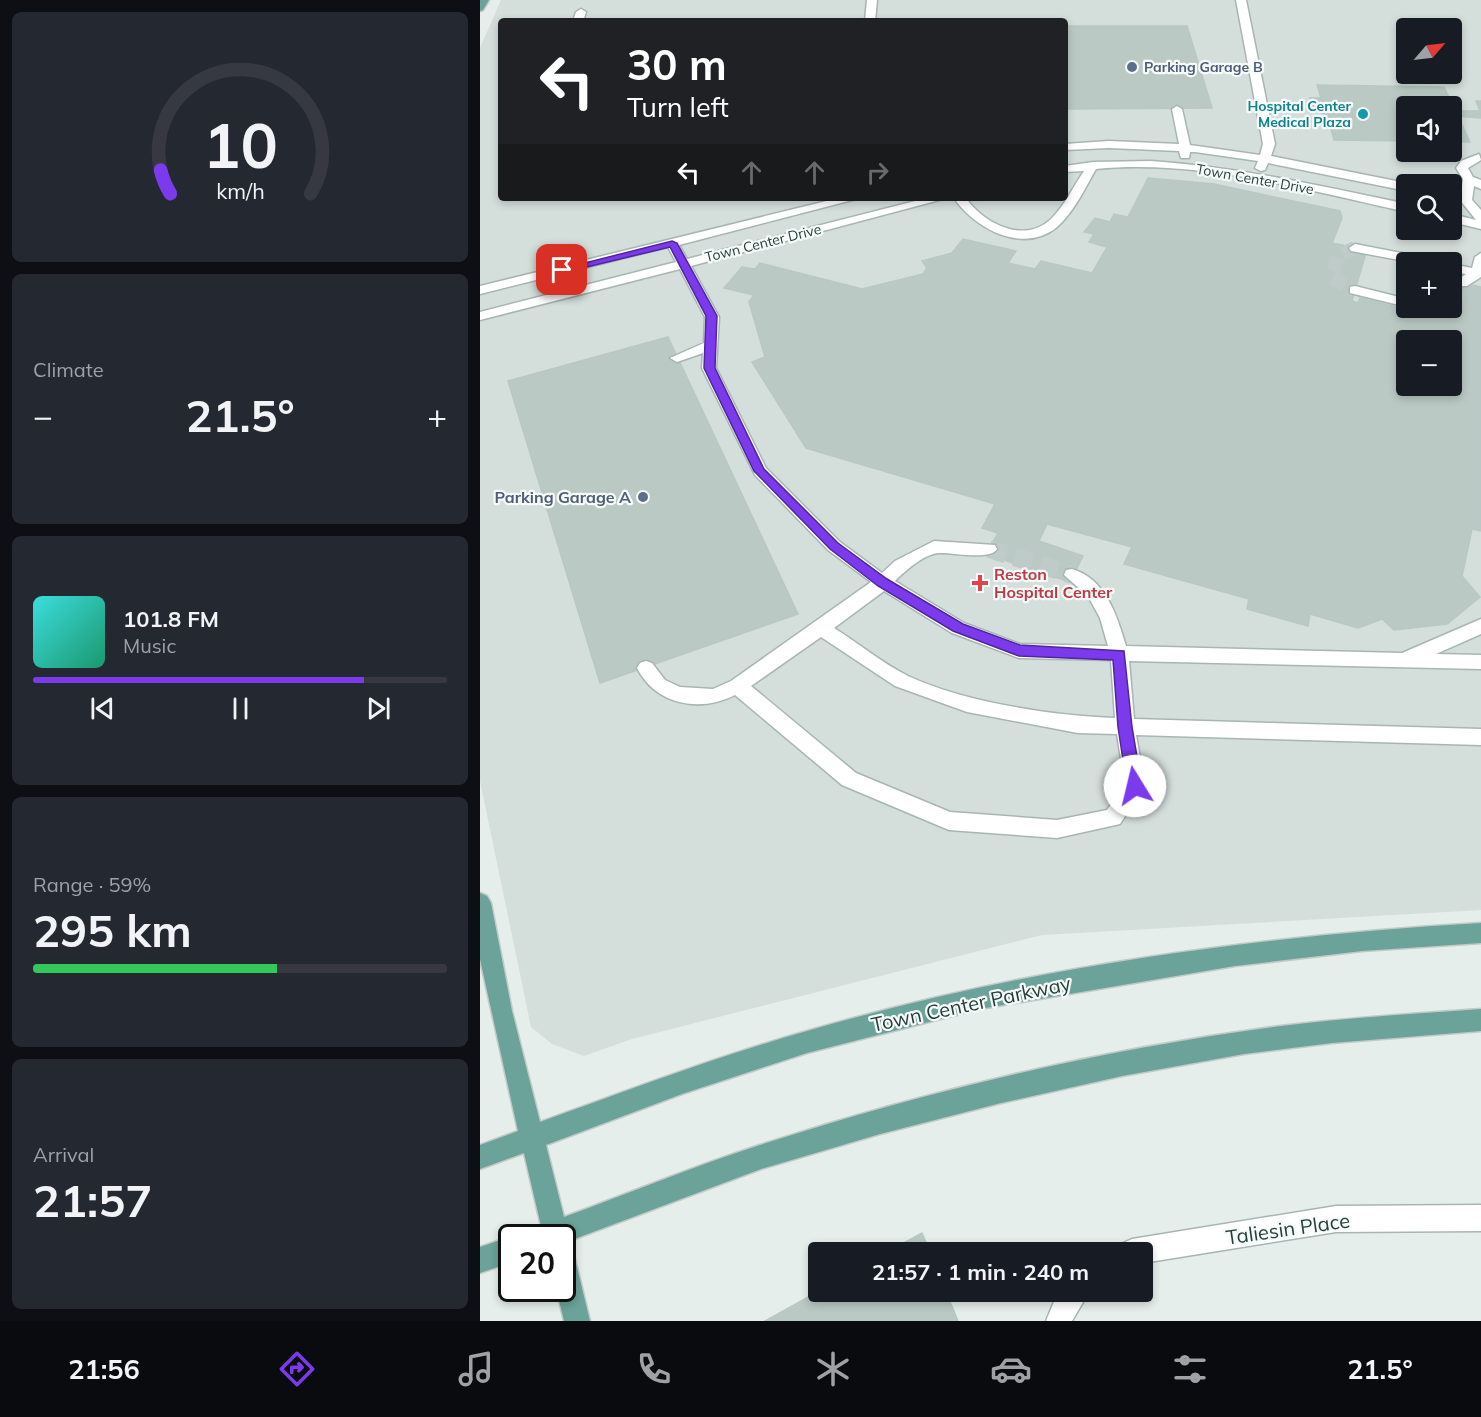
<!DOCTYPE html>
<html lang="en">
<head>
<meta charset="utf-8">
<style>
	body { margin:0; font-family:Mulish,sans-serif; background:#242831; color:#f1f3f6; height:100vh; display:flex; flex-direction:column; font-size:22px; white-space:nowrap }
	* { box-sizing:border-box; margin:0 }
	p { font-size:20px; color:#9ea1a6 }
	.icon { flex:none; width:33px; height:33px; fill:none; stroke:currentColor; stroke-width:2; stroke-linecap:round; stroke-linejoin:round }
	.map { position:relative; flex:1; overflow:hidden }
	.side { display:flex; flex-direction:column; gap:12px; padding:12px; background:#0d0f14; width:480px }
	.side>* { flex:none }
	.guide { position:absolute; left:18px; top:18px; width:570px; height:183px; border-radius:6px; box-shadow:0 3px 9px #0003; background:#202124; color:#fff; overflow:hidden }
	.needle { width:39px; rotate:62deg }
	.tools { position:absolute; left:916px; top:18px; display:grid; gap:12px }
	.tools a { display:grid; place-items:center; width:66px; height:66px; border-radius:6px; background:#171b24; box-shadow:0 3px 9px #0003; font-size:30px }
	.speed { position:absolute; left:18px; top:1224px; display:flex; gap:12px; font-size:30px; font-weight:700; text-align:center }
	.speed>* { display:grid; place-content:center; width:78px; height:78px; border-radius:50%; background:#171b24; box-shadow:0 3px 9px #0003; line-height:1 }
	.speed .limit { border:3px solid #111; border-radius:9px; background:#fff; color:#111 }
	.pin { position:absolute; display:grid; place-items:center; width:51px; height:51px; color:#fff; margin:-26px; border-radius:12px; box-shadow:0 3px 9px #0006 }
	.me { position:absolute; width:66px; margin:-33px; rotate:351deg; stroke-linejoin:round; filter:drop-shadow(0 0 4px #0008) }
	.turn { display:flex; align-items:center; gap:21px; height:126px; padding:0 30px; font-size:27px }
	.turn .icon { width:78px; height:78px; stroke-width:2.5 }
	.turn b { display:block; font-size:42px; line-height:51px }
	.lanes { display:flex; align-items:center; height:57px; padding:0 30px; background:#0003; justify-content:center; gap:30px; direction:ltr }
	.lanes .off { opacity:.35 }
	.big { font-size:45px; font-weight:700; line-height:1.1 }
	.side .widget { flex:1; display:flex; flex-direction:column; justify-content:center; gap:9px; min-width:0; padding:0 21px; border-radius:9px; background:#242831 }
	.side .dial { align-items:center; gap:0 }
	.dial svg { height:156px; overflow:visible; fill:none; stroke:#363941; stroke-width:7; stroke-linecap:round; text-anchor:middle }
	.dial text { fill:#f1f3f6; stroke:none }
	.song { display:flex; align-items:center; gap:18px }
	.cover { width:72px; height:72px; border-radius:9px; background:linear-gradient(135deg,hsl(180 70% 55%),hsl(160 70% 35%)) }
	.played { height:6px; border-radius:3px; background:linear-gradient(90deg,#7c3aed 80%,#363941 80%) }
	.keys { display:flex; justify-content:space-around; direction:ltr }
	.heat { display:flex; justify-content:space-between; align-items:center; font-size:33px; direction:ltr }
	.charge { height:9px; border-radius:4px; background:linear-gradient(90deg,#34c759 59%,#363941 0) }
	.trip { position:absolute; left:328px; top:1242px; width:345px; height:60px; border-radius:6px; background:#171b24; box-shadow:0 3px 9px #0003; font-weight:700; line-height:60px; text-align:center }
	.menu { display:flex; height:96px; justify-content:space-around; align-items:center; background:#090b0e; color:#9ea1a6 }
	.menu .icon { width:42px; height:42px }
	.menu .current { color:#7c3aed }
	.menu b { font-size:27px; color:#f1f3f6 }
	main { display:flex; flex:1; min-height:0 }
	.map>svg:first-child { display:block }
</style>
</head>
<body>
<main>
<section class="side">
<div class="widget dial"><svg viewBox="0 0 100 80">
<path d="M14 69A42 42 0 1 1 86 69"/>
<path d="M14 69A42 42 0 0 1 9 57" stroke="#7c3aed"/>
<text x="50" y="56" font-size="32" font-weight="700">10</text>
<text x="50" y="72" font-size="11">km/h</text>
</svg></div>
<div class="widget"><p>Climate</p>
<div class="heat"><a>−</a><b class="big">21.5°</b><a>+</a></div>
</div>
<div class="widget">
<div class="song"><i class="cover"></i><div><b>101.8 FM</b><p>Music</p></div></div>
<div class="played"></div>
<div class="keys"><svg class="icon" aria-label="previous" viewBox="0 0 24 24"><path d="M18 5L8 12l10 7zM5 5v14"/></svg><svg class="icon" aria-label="pause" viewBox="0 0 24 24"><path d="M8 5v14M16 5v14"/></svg><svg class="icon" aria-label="next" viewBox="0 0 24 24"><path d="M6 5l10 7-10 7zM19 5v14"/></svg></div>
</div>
<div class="widget"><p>Range · 59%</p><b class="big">295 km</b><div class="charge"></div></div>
<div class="widget"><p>Arrival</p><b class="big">21:57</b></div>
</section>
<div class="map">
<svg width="1001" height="1321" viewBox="0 0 1001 1321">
	<rect width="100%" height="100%" fill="#e5eeeb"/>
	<!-- built -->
	<path fill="#d4deda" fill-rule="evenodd" d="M21,0H1001V910L562,935L152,1039L104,1056L72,1044L51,1027L0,781V48ZM21,21H585V198H21ZM927,28H972V74H927ZM927,106H972V152H927ZM927,184H972V230H927ZM927,262H972V308H927ZM927,340H972V386H927Z"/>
	<!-- building -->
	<path fill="#bbc9c4" stroke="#b8c8c3" stroke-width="1.5" fill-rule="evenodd" d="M585,26H707L732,108L585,109Z
		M837,85L964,87L990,142H972V106H927V141L854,140L847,115L835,111L830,98H841Z
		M996,101H1001V118L976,116L975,111H1000Z
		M668,178L734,184L860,211L862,218L852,243L876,248L885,256L872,301L878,303L880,298L924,309L927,300V308H972V281L1001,287V531L992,529L982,576L1000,597L967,624L914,630L902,619L878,628L830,614L828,626L767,609L769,599L644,564L652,547L567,524L559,541L603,556L590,582L506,554L518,533L502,528L515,504L326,448L272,362L285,357L269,302L274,295L244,288L262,267L275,269L280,263L382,289L443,274L447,268L442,261L472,253L483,239L536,251L528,263L555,269L561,261L612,273L627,247L609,242L614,234L604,232L615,218L630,222L634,214L648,217ZM927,340H972V386H927Z
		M188,337L318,614L120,683L28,381Z
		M442,1233L450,1252H407Z
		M339,1291L466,1292L478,1321H285Z"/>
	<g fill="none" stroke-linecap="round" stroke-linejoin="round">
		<!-- minor-tunnel-far1 -->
		<path stroke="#bfcbc8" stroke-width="14" stroke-dasharray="14 7" stroke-linecap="butt" d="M875,248L858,256L852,278L875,290
			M972,300L978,296L982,283
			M947,308H963"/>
		<!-- minor-tunnel -->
		<path stroke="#bfcbc8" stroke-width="18" stroke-dasharray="18 9" stroke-linecap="butt" d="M509,549L592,575"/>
		<!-- minor casing -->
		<g stroke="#a8b6b3" stroke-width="3">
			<path id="minor" d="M387,0H397L395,21H385Z
				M756,0H766L795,144L791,156L931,184H927V191L788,163L785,170L781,171L775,168L778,161L715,152H710L709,158H701L699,151L629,148L585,150V144L629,141L699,144L692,109L697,106L702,109L710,145L780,155L783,144Z
				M101,9L106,12L103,21H93L96,12Z
				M999,154L1001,160L988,168L993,177L1001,180V189L994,186L992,200L1001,210V229L972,222V214L996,220L980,200L983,179L976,168L981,161Z
				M671,161C758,167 842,186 927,204V212C826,190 720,159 616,169C605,188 594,212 577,227C543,255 494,228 474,198H486C503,223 543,244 570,220C584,207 593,187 604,171L585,172V166L613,162Z
				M359,198H380L199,245L207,259L447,198H467L211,266L239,317L236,368L286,468L360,542L402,573L415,561L454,541L515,545L517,549C510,561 472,552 458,553C443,555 425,571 415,581L484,623L540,644L628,646L620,618L608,596L584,575L586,570L592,569C626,579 637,616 646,646L922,653L1001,619V634L956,654L1001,655V669L649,661L654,719L1001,729V745L656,735L665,786L640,824L577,838L469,830L362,785L255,695C220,713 176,705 157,668L160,663L166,661L172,663L185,680L200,687L233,689L251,681L391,582L348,550L275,475L222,368L223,353L197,362L190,358L224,343L225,317L200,269L0,320V312L196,262L188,247L0,294V286ZM404,591L472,633L539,658L631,660L635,718C574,716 483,702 428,676C402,663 378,643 354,628ZM341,637L415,686L487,712L598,733L637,734L645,784L627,810L577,820L470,812L376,773L271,686Z
				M875,244L947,258L953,262H930L871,251L869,248Z
				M1001,253V277L987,286H977V280L986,274L972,272V264L992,268L995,257Z
				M875,286L927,299V307L870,293V287Z
				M1001,1205V1231L856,1232L663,1263V1252H639L643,1243L652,1239L856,1206Z
				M578,1292H609L592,1321H566Z"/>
		</g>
		<!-- major casing -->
		<g stroke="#c2cac8" stroke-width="3">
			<path id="major" d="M0,0H9L3,10L0,11Z
				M0,893L7,896L11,903L32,1011L60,1122C149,1090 236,1057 327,1031C543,968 776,936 1001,923V943L882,951L755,966L500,1009L327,1053L202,1094L66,1145L84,1217C150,1193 214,1166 280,1145C446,1091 620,1050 793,1027C862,1018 932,1014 1001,1009V1031L852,1043L764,1054L642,1076L521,1103L400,1134L281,1169L89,1241L85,1247L91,1250L95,1259L110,1321H84L76,1288H82V1238H49L53,1229L61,1226L44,1153L0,1169V1145L38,1131L0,959Z
				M32,1236L35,1238H32V1262L0,1273V1247Z"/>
		</g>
		<!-- minor -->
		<use href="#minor" fill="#fff" fill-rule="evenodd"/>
		<!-- major -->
		<use href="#major" fill="#6ba299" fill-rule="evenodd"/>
	</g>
	<!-- route -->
	<path fill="#7c3aed" stroke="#51269a" stroke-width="1.5" d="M192,241L197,243L237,316L235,368L284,469L358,543L407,579L483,624L540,645L644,651L652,727L662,786L660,791L655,793L647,786L638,727L633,660L539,656L473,631L398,586L350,549L274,471L224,368L226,316L190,247L82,273L77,270Z"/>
	<!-- markers -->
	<g fill="#5c6f8a" stroke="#f6faf9" stroke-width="2">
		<circle cx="652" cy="67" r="6"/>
		<circle cx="163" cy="497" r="6"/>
	</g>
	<circle fill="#0f9aa8" stroke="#f6faf9" stroke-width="2" cx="883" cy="114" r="6"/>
	<path fill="#e0444e" stroke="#f6faf9" stroke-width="2" d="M497 574h6v6h6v6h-6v6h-6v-6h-6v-6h6z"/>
	<g text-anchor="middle" stroke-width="4.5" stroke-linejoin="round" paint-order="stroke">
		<!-- far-service labels -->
		<g font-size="14" font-weight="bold" fill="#4e5e75" stroke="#f6faf9" text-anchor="start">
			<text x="664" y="72">Parking Garage B</text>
		</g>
		<!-- far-culture labels -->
		<g font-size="14" font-weight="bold" fill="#0d838f" stroke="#f6faf9" text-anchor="end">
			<text x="871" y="111">Hospital Center<tspan x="871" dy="16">Medical Plaza</tspan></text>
		</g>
		<!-- far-street labels -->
		<g font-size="14" fill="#25403b" stroke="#f6faf9">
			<text transform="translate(775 179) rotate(10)" y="5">Town Center Drive</text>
			<text transform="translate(283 243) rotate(-14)" y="5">Town Center Drive</text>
		</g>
		<!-- service labels -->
		<g font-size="16" font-weight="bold" fill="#4e5e75" stroke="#f6faf9" text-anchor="end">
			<text x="151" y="503">Parking Garage A</text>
		</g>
		<!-- health labels -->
		<g font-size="16" font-weight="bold" fill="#be3a42" stroke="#f6faf9" text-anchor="start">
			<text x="514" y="580">Reston<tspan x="514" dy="18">Hospital Center</tspan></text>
		</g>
		<!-- near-street labels -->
		<g font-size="20" fill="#25403b" stroke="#f6faf9">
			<text transform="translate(491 1004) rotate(-12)" y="7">Town Center Parkway</text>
			<text transform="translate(808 1229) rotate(-8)" y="7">Taliesin Place</text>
		</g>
	</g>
</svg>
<div class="tools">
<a><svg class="needle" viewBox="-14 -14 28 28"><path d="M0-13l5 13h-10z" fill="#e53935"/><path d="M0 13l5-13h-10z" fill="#9ea1a6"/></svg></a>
<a><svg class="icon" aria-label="sound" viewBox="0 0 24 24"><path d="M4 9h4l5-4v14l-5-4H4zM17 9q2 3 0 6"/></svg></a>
<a><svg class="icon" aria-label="search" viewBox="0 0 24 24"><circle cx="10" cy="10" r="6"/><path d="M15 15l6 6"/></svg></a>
<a>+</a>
<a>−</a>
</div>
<div class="speed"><div class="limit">20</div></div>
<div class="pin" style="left:82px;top:270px;background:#d93025"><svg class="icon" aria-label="arrive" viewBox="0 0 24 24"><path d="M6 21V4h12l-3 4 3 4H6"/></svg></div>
<svg class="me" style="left:655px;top:786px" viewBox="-20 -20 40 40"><circle r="19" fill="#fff"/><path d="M0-13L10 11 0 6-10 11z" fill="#7c3aed"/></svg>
<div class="trip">21:57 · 1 min · 240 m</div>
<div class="guide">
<div class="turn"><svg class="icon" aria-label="left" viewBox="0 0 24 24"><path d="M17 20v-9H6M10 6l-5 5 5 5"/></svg><div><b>30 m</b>Turn left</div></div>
<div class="lanes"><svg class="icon" aria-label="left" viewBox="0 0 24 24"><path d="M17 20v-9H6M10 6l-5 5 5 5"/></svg><svg class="icon off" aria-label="ahead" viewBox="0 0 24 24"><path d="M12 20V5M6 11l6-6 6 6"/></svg><svg class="icon off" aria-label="ahead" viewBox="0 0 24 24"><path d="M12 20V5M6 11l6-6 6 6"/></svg><svg class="icon off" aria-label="right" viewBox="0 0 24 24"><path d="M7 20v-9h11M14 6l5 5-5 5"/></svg></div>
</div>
</div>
</main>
<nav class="menu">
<b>21:56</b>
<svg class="icon current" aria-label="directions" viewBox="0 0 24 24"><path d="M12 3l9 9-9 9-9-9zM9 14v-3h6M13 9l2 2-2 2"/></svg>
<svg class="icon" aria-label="music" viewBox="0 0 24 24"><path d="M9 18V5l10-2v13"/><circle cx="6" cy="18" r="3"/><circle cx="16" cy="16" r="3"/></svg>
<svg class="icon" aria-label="phone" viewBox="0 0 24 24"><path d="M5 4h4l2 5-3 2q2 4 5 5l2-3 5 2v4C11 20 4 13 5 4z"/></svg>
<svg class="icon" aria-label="climate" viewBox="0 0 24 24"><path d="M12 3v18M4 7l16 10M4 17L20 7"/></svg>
<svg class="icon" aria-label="car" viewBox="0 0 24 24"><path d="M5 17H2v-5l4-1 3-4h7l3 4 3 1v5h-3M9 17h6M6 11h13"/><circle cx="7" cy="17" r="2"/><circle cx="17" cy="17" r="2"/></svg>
<svg class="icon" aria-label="filters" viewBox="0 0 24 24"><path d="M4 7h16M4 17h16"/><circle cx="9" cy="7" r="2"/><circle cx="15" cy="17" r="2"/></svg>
<b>21.5°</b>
</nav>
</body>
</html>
